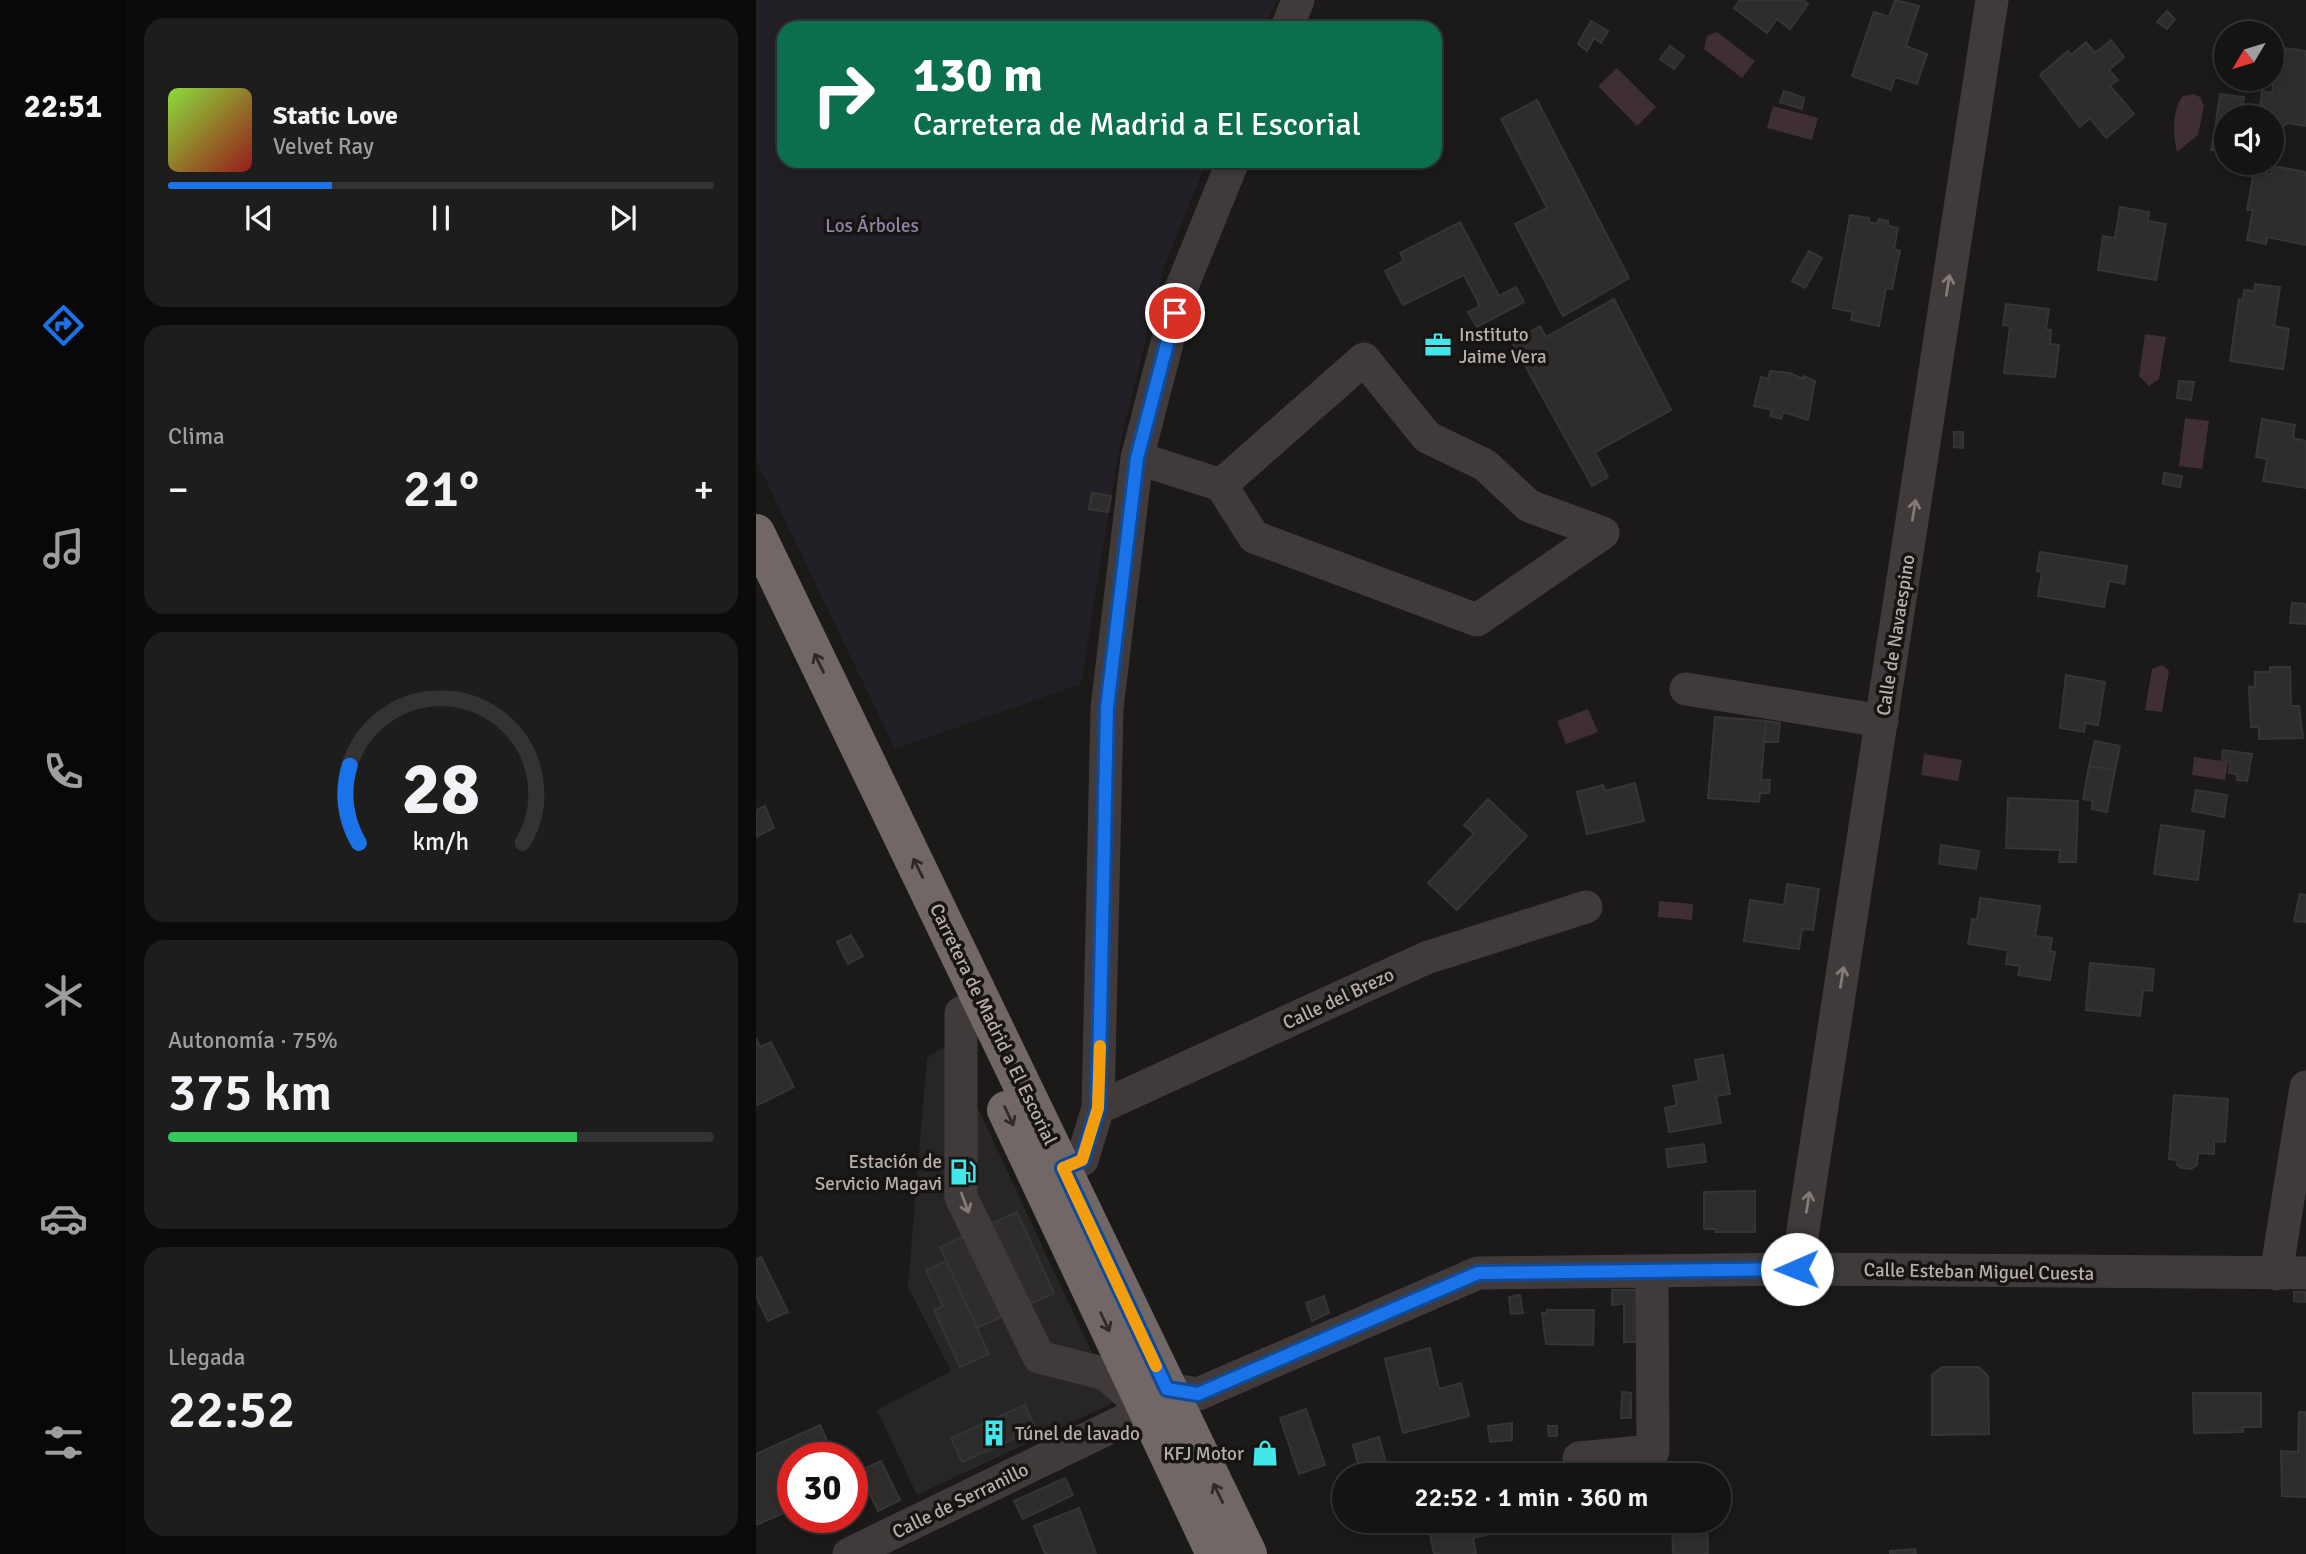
<!DOCTYPE html>
<html lang="es">
<head>
<meta charset="utf-8">
<style>
	body { margin:0; font-family:Signika,sans-serif; background:#1d1d1c; color:#f1f3f6; height:100vh; display:flex; flex-direction:column; font-size:26px; white-space:nowrap }
	* { box-sizing:border-box; margin:0 }
	p { font-size:23px; color:#9d9ea0 }
	.icon { flex:none; width:38px; height:38px; fill:none; stroke:currentColor; stroke-width:2; stroke-linecap:round; stroke-linejoin:round }
	.map { position:relative; flex:1; overflow:hidden }
	.details { display:flex; flex-direction:column; gap:18px; padding:18px; background:#0b0b0a; width:630px }
	.details>* { flex:none }
	.hud { position:absolute; left:21px; top:21px; width:665px; height:147px; border-radius:21px; box-shadow:0 4px 10px #0003,0 0 0 2px #333; background:#0b6e4f; color:#fff; overflow:hidden }
	.needle { width:46px; rotate:232deg }
	.tools { position:absolute; left:1458px; top:21px; display:grid; gap:14px }
	.tools a { display:grid; place-items:center; width:70px; height:70px; border-radius:50%; background:#141413; box-shadow:0 4px 10px #0003,0 0 0 2px #333; font-size:35px }
	.speed { position:absolute; left:21px; top:1442px; display:flex; gap:14px; font-size:35px; font-weight:700; text-align:center }
	.speed>* { display:grid; place-content:center; width:91px; height:91px; border-radius:50%; background:#141413; box-shadow:0 4px 10px #0003,0 0 0 2px #333; line-height:1 }
	.speed .limit { border:10px solid #d22; background:#fff; color:#111 }
	.pin { position:absolute; display:grid; place-items:center; width:60px; height:60px; color:#fff; margin:-30px; border:4px solid #fff; border-radius:50%; box-shadow:0 2px 7px #0007 }
	.me { position:absolute; width:77px; margin:-38px; rotate:269deg; stroke-linejoin:round; filter:drop-shadow(0 0 5px #0008) }
	.turn { display:flex; align-items:center; gap:24px; height:147px; padding:0 21px; font-size:32px }
	.turn .icon { width:91px; height:91px; stroke-width:2.5 }
	.turn b { display:block; font-size:49px; line-height:60px }
	.big { font-size:52px; font-weight:600; line-height:1.1 }
	.details .card { flex:1; display:flex; flex-direction:column; justify-content:center; gap:10px; min-width:0; padding:0 24px; border-radius:21px; background:#1d1d1c }
	.details .dial { align-items:center; gap:0 }
	.dial svg { height:182px; overflow:visible; fill:none; stroke:#333; stroke-width:7; stroke-linecap:round; text-anchor:middle }
	.dial text { fill:#f1f3f6; stroke:none }
	.song { display:flex; align-items:center; gap:21px }
	.cover { width:84px; height:84px; border-radius:10px; background:linear-gradient(135deg,hsl(90 70% 55%),hsl(0 70% 35%)) }
	.played { height:7px; border-radius:4px; background:linear-gradient(90deg,#1a73e8 30%,#333 30%) }
	.keys { display:flex; justify-content:space-around; direction:ltr }
	.heat { display:flex; justify-content:space-between; align-items:center; font-size:38px; direction:ltr }
	.charge { height:10px; border-radius:5px; background:linear-gradient(90deg,#34c759 75%,#333 0) }
	.trip { position:absolute; left:576px; top:1463px; width:399px; height:70px; border-radius:35px; background:#141413; box-shadow:0 4px 10px #0003,0 0 0 2px #333; font-weight:600; line-height:70px; text-align:center }
	main { display:flex; flex:1; min-height:0 }
	.dock { display:flex; flex-direction:column; width:126px; justify-content:space-around; align-items:center; background:#080808; color:#9d9ea0 }
	.dock .icon { width:49px; height:49px }
	.dock .current { color:#1a73e8 }
	.dock b { font-size:32px; color:#f1f3f6 }
	.map>svg:first-child { display:block }
</style>
</head>
<body>
<main>
<nav class="dock">
<b>22:51</b>
<svg class="icon current" aria-label="directions" viewBox="0 0 24 24"><path d="M12 3l9 9-9 9-9-9zM9 14v-3h6M13 9l2 2-2 2"/></svg>
<svg class="icon" aria-label="music" viewBox="0 0 24 24"><path d="M9 18V5l10-2v13"/><circle cx="6" cy="18" r="3"/><circle cx="16" cy="16" r="3"/></svg>
<svg class="icon" aria-label="phone" viewBox="0 0 24 24"><path d="M5 4h4l2 5-3 2q2 4 5 5l2-3 5 2v4C11 20 4 13 5 4z"/></svg>
<svg class="icon" aria-label="climate" viewBox="0 0 24 24"><path d="M12 3v18M4 7l16 10M4 17L20 7"/></svg>
<svg class="icon" aria-label="car" viewBox="0 0 24 24"><path d="M5 17H2v-5l4-1 3-4h7l3 4 3 1v5h-3M9 17h6M6 11h13"/><circle cx="7" cy="17" r="2"/><circle cx="17" cy="17" r="2"/></svg>
<svg class="icon" aria-label="filters" viewBox="0 0 24 24"><path d="M4 7h16M4 17h16"/><circle cx="9" cy="7" r="2"/><circle cx="15" cy="17" r="2"/></svg>
</nav>
<section class="details">
<div class="card">
<div class="song"><i class="cover"></i><div><b>Static Love</b><p>Velvet Ray</p></div></div>
<div class="played"></div>
<div class="keys"><svg class="icon" aria-label="previous" viewBox="0 0 24 24"><path d="M18 5L8 12l10 7zM5 5v14"/></svg><svg class="icon" aria-label="pause" viewBox="0 0 24 24"><path d="M8 5v14M16 5v14"/></svg><svg class="icon" aria-label="next" viewBox="0 0 24 24"><path d="M6 5l10 7-10 7zM19 5v14"/></svg></div>
</div>
<div class="card"><p>Clima</p>
<div class="heat"><a>−</a><b class="big">21°</b><a>+</a></div>
</div>
<div class="card dial"><svg viewBox="0 0 100 80">
<path d="M14 69A42 42 0 1 1 86 69"/>
<path d="M14 69A42 42 0 0 1 10 35" stroke="#1a73e8"/>
<text x="50" y="56" font-size="32" font-weight="700">28</text>
<text x="50" y="72" font-size="11">km/h</text>
</svg></div>
<div class="card"><p>Autonomía · 75%</p><b class="big">375 km</b><div class="charge"></div></div>
<div class="card"><p>Llegada</p><b class="big">22:52</b></div>
</section>
<div class="map">
<svg width="1550" height="1554" viewBox="0 0 1550 1554">
	<rect width="100%" height="100%" fill="#1b1a19"/>
	<!-- built -->
	<path fill="#282625" d="M192,1044L359,1402L161,1495L121,1410L195,1371L152,1287L171,1058Z"/>
	<!-- green -->
	<path fill="#231f26" d="M0,0H521L508,28H28V161H451L407,269L364,444L325,684L139,749L0,460Z"/>
	<!-- water -->
	<path fill="#3f2f33" d="M961,32L999,61L986,78L948,49L951,36Z
		M861,68L900,107L881,126L842,86Z
		M1438,94L1444,97L1448,106L1442,135L1421,152C1417,136 1416,109 1427,96Z
		M1017,106L1062,118L1056,140L1011,128Z
		M1389,334L1410,337L1403,379L1393,386L1383,376Z
		M1429,418L1453,421L1446,469L1423,466Z
		M1406,665L1413,671L1406,712L1389,710L1396,669Z
		M832,709L842,732L810,744L801,721Z
		M1168,754L1206,760L1202,781L1165,775Z
		M1438,757L1472,762L1469,780L1436,775Z
		M903,901L937,904L936,920L902,917Z"/>
	<!-- building -->
	<path fill="#2f2d2c" stroke="#373533" stroke-width="2" d="M984,0H1047L1052,4L1034,29L1021,19L1011,33L978,8Z
		M1139,0L1163,6L1150,46L1171,54L1161,84L1139,77L1135,90L1096,76L1118,12L1133,17Z
		M1411,11L1419,19L1411,29L1401,22Z
		M835,21L852,31L845,43L838,38L831,51L822,44Z
		M1355,40L1368,57L1353,70L1362,80L1354,86L1378,114L1350,138L1334,118L1324,127L1284,75L1312,51L1315,55L1330,42L1339,53Z
		M914,46L928,56L918,69L904,59Z
		M1522,47L1550,51V126L1532,123L1525,128L1516,121V117H1503L1506,91L1516,93Z
		M1028,91L1048,98L1046,109L1024,102Z
		M1464,94L1488,97L1485,117H1470V130L1459,129Z
		M781,100L873,278L807,316L759,224L791,208L745,119Z
		M1459,129L1470,130V152L1455,150Z
		M1517,166L1550,172V245L1511,237L1510,244L1491,240L1497,210H1491L1498,171L1515,174Z
		M1364,207L1393,212L1392,221L1410,224L1400,280L1342,270L1347,236L1359,238Z
		M1094,215L1113,218V222L1121,224L1123,219L1132,221V226L1142,228L1138,249L1144,251L1136,289L1130,288L1123,326L1095,320L1097,312L1077,308Z
		M704,222L743,296L760,287L768,302L721,327L712,312L724,306L708,275L647,305L629,271L648,261L644,253Z
		M1053,251L1066,258L1049,288L1036,281Z
		M1499,284L1524,287L1518,326L1533,329L1527,369L1474,361L1483,299L1487,300L1488,290L1498,291Z
		M858,299L915,410L839,452L852,477L836,486L756,342L784,326L790,337Z
		M1250,304L1293,309L1290,329L1295,330L1294,344L1303,345L1299,377L1248,373L1254,326L1247,325Z
		M1014,371L1034,373L1047,379L1048,376L1059,381L1052,420L1027,412L1025,419L1014,416L1016,410L998,406L1005,377L1012,379Z
		M1423,381L1438,382L1435,400L1421,398Z
		M1506,419L1539,425L1537,438L1550,441V488L1507,481L1511,459L1500,457Z
		M1198,432H1207V448L1198,447Z
		M1408,473L1426,476L1424,487L1407,484Z
		M336,493L355,496L352,512L333,509Z
		M1284,552L1371,566L1368,584L1353,581L1348,607L1282,596L1286,572L1281,571Z
		M1536,603L1550,604V624L1534,623Z
		M1514,667H1534L1535,706H1543L1547,738L1503,739V727H1495L1493,687H1499V672H1514Z
		M1310,675L1349,682L1342,725L1329,723L1328,732L1304,728Z
		M959,717L1010,721L1005,780H1014L1013,793H1004L1003,802L952,798Z
		M1010,721L1024,723L1022,742H1008Z
		M1339,741L1364,746L1359,770L1333,766Z
		M1467,750L1496,754L1491,781L1481,780V774L1473,773L1474,761L1466,760Z
		M1333,766L1359,770L1351,812L1336,809L1337,801L1327,799Z
		M879,783L888,821L831,834L821,792L847,785L849,791Z
		M1440,790L1471,795L1468,817L1436,811Z
		M1252,798L1322,801L1320,862H1303L1304,850L1250,848Z
		M732,799L771,836L701,910L672,883L718,834L708,825Z
		M9,806L18,828L0,837V810Z
		M1405,825L1448,831L1442,880L1398,874Z
		M1185,845L1223,851L1220,869L1183,864Z
		M1031,884L1063,889L1057,930L1046,929L1043,949L988,941L994,900L1028,905Z
		M1544,894L1550,895V922L1538,921Z
		M1224,898L1284,906L1279,936L1296,938L1294,951L1299,952L1294,980L1262,975L1264,966L1250,964L1252,950L1212,944L1216,919L1221,920Z
		M95,935L107,956L92,964L81,942Z
		M1334,963L1398,969L1396,991L1387,990L1384,1016L1330,1010Z
		M0,1038L4,1047L15,1042L38,1087L0,1106Z
		M967,1055L974,1094L960,1096L965,1123L913,1132L909,1108L921,1105L917,1086L943,1081L939,1060Z
		M1418,1095L1472,1099L1469,1142L1458,1141V1154L1442,1153L1441,1165L1435,1169L1426,1168L1421,1165L1422,1160L1413,1159Z
		M948,1144L950,1162L912,1167L910,1149Z
		M999,1191V1232H959L960,1229H948V1192Z
		M261,1212L298,1293L221,1328L184,1247Z
		M5,1257L32,1312L12,1321L0,1296V1260Z
		M190,1261L233,1354L204,1367L178,1310L187,1306L170,1270Z
		M856,1290H881V1342H868V1304L856,1305Z
		M1538,1292H1550V1302L1538,1301Z
		M764,1295L767,1313L755,1314L753,1297Z
		M568,1296L573,1313L556,1321L550,1303Z
		M791,1310H838L837,1345L790,1344L786,1313H791Z
		M674,1348L683,1389L705,1383L713,1416L647,1433L629,1359Z
		M1223,1367L1232,1376L1233,1434L1176,1435V1375L1186,1367Z
		M866,1392L875,1393V1418H865Z
		M1437,1393H1505V1427H1487V1432L1438,1433Z
		M269,1405L280,1429L206,1462L195,1438Z
		M550,1409L569,1465L543,1474L524,1418Z
		M1543,1412H1550V1497L1526,1496L1525,1451L1542,1452Z
		M756,1423V1440L734,1442L732,1426Z
		M64,1425L79,1458H37V1500L33,1501L37,1509L0,1525V1454Z
		M792,1426H801V1436H793Z
		M623,1437L633,1474L605,1475L597,1445Z
		M125,1461L144,1500L122,1511L103,1471Z
		M309,1478L317,1495L267,1519L258,1501Z
		M323,1508L340,1554H289L278,1526Z
		M690,1521H728L731,1535L717,1538L720,1554H678L672,1524Z
		M916,1521H939V1526H951L952,1554H917Z
		M1159,1549L1160,1554H1134V1551Z"/>
	<g fill="none" stroke-linecap="round" stroke-linejoin="round">
		<!-- minor -->
		<path stroke="#403b3a" stroke-width="33" d="M531,28L542,0
			M381,458L465,485L498,537L721,620L847,533L773,506L729,465L671,437L608,359L465,485
			M930,689L1126,721
			M342,1108L670,958L830,907
			M307,1168L326,1160L342,1108L351,708L381,458L425,289L477,161
			M1041,1269L1236,0
			M1520,1274L1550,1087
			M411,1389L442,1394L722,1273L1041,1269L1550,1273
			M823,1458L897,1451L896,1271
			M93,1554L390,1410L350,1374L283,1357L205,1197V1013"/>
		<!-- highway -->
		<path stroke="#716767" stroke-width="38" d="M0,533L492,1554
			M250,1110L459,1554"/>
	</g>
	<!-- one-way arrows -->
	<defs><path id="oneway-shaft" d="M-6 0H5M1.5-3L5.5 0L1.5 3" fill="none" stroke-width="1.6" stroke-linecap="round" stroke-linejoin="round" transform="scale(1.75)"/></defs>
	<g stroke="#837a79">
		<use href="#oneway-shaft" transform="translate(1192 285) rotate(-81)"/>
		<use href="#oneway-shaft" transform="translate(1158 510) rotate(-81)"/>
		<use href="#oneway-shaft" transform="translate(1086 977) rotate(-81)"/>
		<use href="#oneway-shaft" transform="translate(1052 1202) rotate(-81)"/>
		<use href="#oneway-shaft" transform="translate(209 1203) rotate(70)"/>
	</g>
	<g stroke="#2d2a29">
		<use href="#oneway-shaft" transform="translate(63 663) rotate(-116)"/>
		<use href="#oneway-shaft" transform="translate(162 868) rotate(-116)"/>
		<use href="#oneway-shaft" transform="translate(253 1116) rotate(65)"/>
		<use href="#oneway-shaft" transform="translate(349 1322) rotate(65)"/>
		<use href="#oneway-shaft" transform="translate(462 1493) rotate(-116)"/>
	</g>
	<g fill="none" stroke-linecap="round" stroke-linejoin="round">
		<!-- route casing -->
		<g stroke="#114b97" stroke-width="18">
			<path id="route" d="M419,313L381,458L351,708L342,1108L326,1160L307,1168L411,1389L442,1394L722,1273L1041,1269"/>
		</g>
		<!-- route -->
		<use href="#route" stroke="#1a73e8" stroke-width="12"/>
		<!-- slow -->
		<path stroke="#f59e0b" stroke-width="12" d="M344,1046L342,1108L326,1160L307,1168L400,1366"/>
	</g>
	<!-- icons -->
	<defs>
		<g id="office-bare" transform="scale(2.1)"><path d="M-6-3h4V-5.5h4V-3h4V5H-6ZM-1-4.5V-3h2v-1.5ZM-6 0V1H6V0Z" fill="#43e6e9" stroke="#161514" stroke-width="2.5" paint-order="stroke"/></g>
		<g id="fuel-bare" transform="scale(2.1)"><path d="M-5.5-6h7V0h2V4h1.3V-2.5L3-4.5l.8-.8L6-3V5H2.5V1h-1V6h-7ZM-4.2-4.7v3.2H.2V-4.7Z" fill="#43e6e9" stroke="#161514" stroke-width="2.5" paint-order="stroke"/></g>
		<g id="building-bare" transform="scale(2.1)"><path d="M-4-6H4V6H1V3H-1V6H-4ZM-2.5-4.3h1.7v1.8h-1.7ZM.8-4.3h1.7v1.8H.8ZM-2.5-1h1.7V.8h-1.7ZM.8-1h1.7V.8H.8Z" fill="#43e6e9" stroke="#161514" stroke-width="2.5" paint-order="stroke"/></g>
		<g id="shop-bare" transform="scale(2.1)"><path d="M-5-2.5h2.3a2.7 3.5 0 0 1 5.4 0H5L5.5 6h-11ZM-1.5-2.5h3a1.5 2.3 0 0 0-3 0Z" fill="#43e6e9" stroke="#161514" stroke-width="2.5" paint-order="stroke"/></g>
	</defs>
	<g fill-rule="evenodd">
		<use href="#office-bare" x="682" y="345"/>
		<use href="#fuel-bare" x="207" y="1172"/>
		<use href="#building-bare" x="238" y="1433"/>
		<use href="#shop-bare" x="509" y="1453"/>
	</g>
	<g text-anchor="middle" stroke-width="7" stroke-linejoin="round" paint-order="stroke">
		<!-- park labels -->
		<g font-size="19" fill="#9284a4" stroke="#161514">
			<text x="116" y="232">Los Árboles</text>
		</g>
		<!-- poi labels -->
		<g font-size="19" fill="#baadac" stroke="#161514" text-anchor="start">
			<text x="703" y="341">Instituto<tspan x="703" dy="22">Jaime Vera</tspan></text>
			<text x="186" y="1168" text-anchor="end">Estación de<tspan x="186" dy="22">Servicio Magavi</tspan></text>
			<text x="259" y="1440">Túnel de lavado</text>
			<text x="488" y="1460" text-anchor="end">KFJ Motor</text>
		</g>
		<!-- street labels -->
		<g font-size="19" fill="#baadac" stroke="#161514">
			<text transform="translate(1139 635) rotate(-81)" y="7">Calle de Navaespino</text>
			<text transform="translate(582 998) rotate(-25)" y="7">Calle del Brezo</text>
			<text transform="translate(238 1024) rotate(64)" y="7">Carretera de Madrid a El Escorial</text>
			<text transform="translate(1223 1271) rotate(1)" y="7">Calle Esteban Miguel Cuesta</text>
			<text transform="translate(204 1500) rotate(-26)" y="7">Calle de Serranillo</text>
		</g>
	</g>
</svg>
<div class="tools">
<a><svg class="needle" viewBox="-14 -14 28 28"><path d="M0-13l5 13h-10z" fill="#e53935"/><path d="M0 13l5-13h-10z" fill="#9d9ea0"/></svg></a>
<a><svg class="icon" aria-label="sound" viewBox="0 0 24 24"><path d="M4 9h4l5-4v14l-5-4H4zM17 9q2 3 0 6"/></svg></a>
</div>
<div class="speed"><div class="limit">30</div></div>
<div class="pin" style="left:419px;top:313px;background:#d93025"><svg class="icon" aria-label="arrive" viewBox="0 0 24 24"><path d="M6 21V4h12l-3 4 3 4H6"/></svg></div>
<svg class="me" style="left:1041px;top:1269px" viewBox="-20 -20 40 40"><circle r="19" fill="#fff"/><path d="M0-13L10 11 0 6-10 11z" fill="#1a73e8"/></svg>
<div class="trip">22:52 · 1 min · 360 m</div>
<div class="hud">
<div class="turn"><svg class="icon" aria-label="right" viewBox="0 0 24 24"><path d="M7 20v-9h11M14 6l5 5-5 5"/></svg><div><b>130 m</b>Carretera de Madrid a El Escorial</div></div>
</div>
</div>
</main>
</body>
</html>
